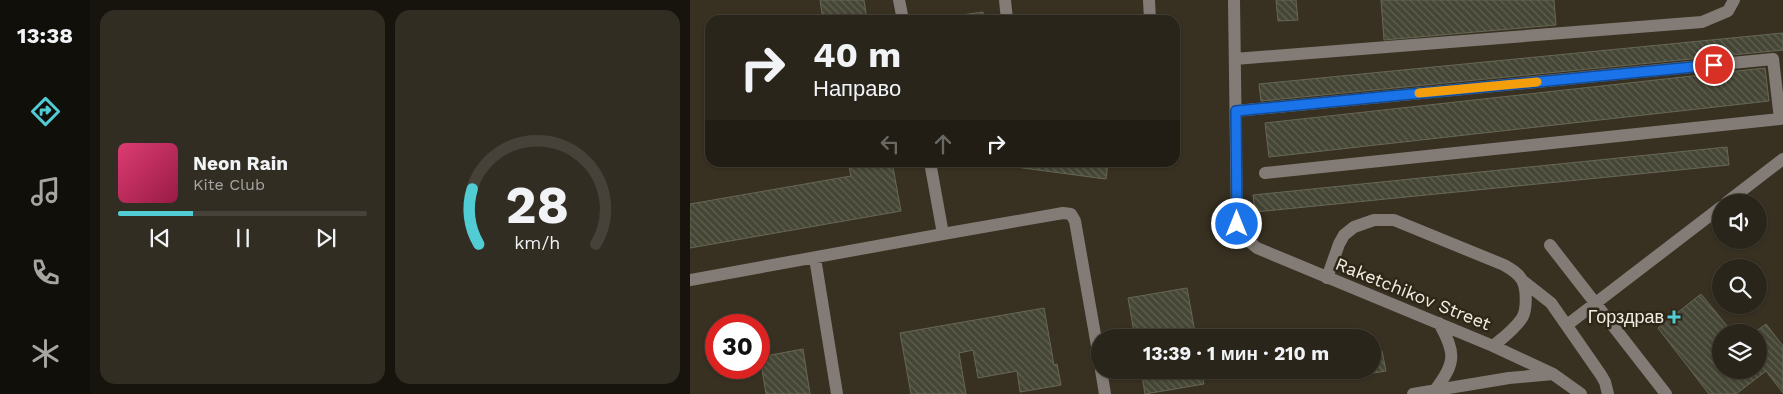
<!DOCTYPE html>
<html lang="ru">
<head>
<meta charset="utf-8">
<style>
	body { margin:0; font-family:"Work Sans",sans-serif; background:#322d23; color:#f1f3f6; height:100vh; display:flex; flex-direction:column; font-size:19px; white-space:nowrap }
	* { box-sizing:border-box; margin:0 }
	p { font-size:16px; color:#a5a5a2 }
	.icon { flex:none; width:28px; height:28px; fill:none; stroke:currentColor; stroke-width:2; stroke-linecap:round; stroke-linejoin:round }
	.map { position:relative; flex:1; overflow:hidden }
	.sheet { display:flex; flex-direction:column; gap:10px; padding:10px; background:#17140e; width:600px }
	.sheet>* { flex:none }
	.top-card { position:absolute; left:15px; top:15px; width:475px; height:152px; border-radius:15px; box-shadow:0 1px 4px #0004,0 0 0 1px #464239; background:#2a251a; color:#f1f3f6; overflow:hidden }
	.fabs { position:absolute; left:1022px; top:194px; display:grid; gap:10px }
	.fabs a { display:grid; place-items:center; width:55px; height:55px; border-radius:50%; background:#2a251a; box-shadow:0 1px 4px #0004,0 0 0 1px #464239; font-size:25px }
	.speed { position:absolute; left:15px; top:314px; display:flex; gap:10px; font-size:25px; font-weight:700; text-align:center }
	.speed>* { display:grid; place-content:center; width:65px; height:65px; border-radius:50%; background:#2a251a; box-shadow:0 1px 4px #0004,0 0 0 1px #464239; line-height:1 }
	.speed .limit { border:8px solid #d22; background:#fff; color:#111 }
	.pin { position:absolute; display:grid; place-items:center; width:42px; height:42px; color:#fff; margin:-21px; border:2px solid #fff; border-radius:50%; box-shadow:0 1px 5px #0007 }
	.me { position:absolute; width:55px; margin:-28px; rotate:0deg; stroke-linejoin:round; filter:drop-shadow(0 0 4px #0008) }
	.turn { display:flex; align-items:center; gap:18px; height:105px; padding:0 25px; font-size:22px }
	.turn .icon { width:65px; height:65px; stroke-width:2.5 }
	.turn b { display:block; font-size:35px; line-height:42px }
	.lanes { display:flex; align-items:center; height:48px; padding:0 25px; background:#0003; justify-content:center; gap:25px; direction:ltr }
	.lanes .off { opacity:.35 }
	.sheet .tile { flex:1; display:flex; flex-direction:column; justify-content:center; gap:8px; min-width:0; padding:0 18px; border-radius:15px; background:#322d23 }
	.sheet .dial { align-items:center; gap:0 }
	.dial svg { height:130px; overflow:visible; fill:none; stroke:#464239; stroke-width:7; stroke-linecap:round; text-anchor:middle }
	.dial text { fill:#f1f3f6; stroke:none }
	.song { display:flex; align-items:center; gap:15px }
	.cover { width:60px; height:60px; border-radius:8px; background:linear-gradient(135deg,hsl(340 70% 55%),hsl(340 70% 35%)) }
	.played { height:5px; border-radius:2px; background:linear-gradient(90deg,#51ccd4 30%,#464239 30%) }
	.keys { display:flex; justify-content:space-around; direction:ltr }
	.sheet .tiles { flex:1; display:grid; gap:10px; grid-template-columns:repeat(2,1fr) }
	.trip { position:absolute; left:401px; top:329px; width:290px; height:50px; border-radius:25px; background:#2a251a; box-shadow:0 1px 4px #0004,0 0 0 1px #464239; font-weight:700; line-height:50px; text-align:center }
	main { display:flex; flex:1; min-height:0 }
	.tabs { display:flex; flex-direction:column; width:90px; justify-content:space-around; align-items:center; background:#110f0a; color:#a5a5a2 }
	.tabs .icon { width:35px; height:35px }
	.tabs .active { color:#51ccd4 }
	.tabs b { font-size:22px; color:#f1f3f6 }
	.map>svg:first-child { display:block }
</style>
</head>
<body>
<main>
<nav class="tabs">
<b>13:38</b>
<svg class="icon active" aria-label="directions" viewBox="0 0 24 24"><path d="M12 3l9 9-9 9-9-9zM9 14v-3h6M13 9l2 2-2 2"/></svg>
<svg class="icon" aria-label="music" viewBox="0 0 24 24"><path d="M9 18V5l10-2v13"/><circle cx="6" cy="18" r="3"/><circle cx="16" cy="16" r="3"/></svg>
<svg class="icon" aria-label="phone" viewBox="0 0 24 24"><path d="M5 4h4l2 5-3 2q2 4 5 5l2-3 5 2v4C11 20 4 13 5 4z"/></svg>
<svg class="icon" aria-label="climate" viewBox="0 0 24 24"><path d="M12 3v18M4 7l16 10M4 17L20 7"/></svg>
</nav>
<section class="sheet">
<div class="tiles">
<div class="tile">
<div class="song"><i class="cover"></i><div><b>Neon Rain</b><p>Kite Club</p></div></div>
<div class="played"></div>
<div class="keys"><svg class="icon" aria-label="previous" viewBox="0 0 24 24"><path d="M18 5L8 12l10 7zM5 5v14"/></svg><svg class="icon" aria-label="pause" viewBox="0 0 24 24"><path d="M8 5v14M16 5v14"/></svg><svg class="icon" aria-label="next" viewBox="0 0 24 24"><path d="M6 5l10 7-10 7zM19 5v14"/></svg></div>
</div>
<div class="tile dial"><svg viewBox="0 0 100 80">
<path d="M14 69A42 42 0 1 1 86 69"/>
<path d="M14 69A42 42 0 0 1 10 35" stroke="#51ccd4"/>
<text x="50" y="56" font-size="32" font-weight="700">28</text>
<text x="50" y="72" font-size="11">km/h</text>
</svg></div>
</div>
</section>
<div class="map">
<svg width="1093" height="394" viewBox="0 0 1093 394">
	<defs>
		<pattern id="building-back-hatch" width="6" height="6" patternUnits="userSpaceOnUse" patternTransform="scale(1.25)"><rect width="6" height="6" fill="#464636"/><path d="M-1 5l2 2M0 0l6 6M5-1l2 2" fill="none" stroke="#616153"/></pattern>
	</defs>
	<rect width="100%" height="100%" fill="#383122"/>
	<!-- building -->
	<path fill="url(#building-back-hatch)" stroke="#676755" d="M130,0H174L177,20H133Z
		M586,0H606L608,20L588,21Z
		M691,0H864L866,25L694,40Z
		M293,12L294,20H258L257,17Z
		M1093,33V50L571,101L569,84Z
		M1075,68L1079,101L579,157L575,123Z
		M1037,147L1039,165L565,212L563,195Z
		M158,162H202L211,211L0,248V204L161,176Z
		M318,162H418L416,179L318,166Z
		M497,288L506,338H445L438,298Z
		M1011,294L1042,332H1031V370H1069V332H1065L1076,324L1093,346V393L1076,371L1046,394H1019L968,328Z
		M354,308L364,365L367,364L371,385L330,392L327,371L288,378L283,350L269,353L276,394H221L210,333Z
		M113,349L120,394H76L70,357Z
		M692,351L696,371L652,378L650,370H682V353Z
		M451,370H511L514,384L455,394Z"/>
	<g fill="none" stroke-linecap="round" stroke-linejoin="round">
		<!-- minor -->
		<path stroke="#837c76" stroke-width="12" d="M209,0L213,20
			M315,0L317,20
			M459,0L460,20
			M544,0L547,224L555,238L567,248L803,346L863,374L891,394
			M545,59L1012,22L1038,11L1044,0
			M546,111L1083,59L1090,119L575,173
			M1037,202L1093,159
			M253,234L373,213L381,214L385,221L410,363
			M860,245L976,394
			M125,258L147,394
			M637,278L649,244L654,235L664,227L684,220H704L814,265C821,269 828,273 832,280C837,289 837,310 832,318C824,330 814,337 803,346
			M0,280L253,234L240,162
			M833,281L861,303L911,375L915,382L918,394
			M877,325L1031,207
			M411,370L415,394
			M745,390C766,363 766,353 749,323
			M723,394L819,378L863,374"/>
	</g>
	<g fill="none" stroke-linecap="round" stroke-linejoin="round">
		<!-- route casing -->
		<g stroke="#114b97" stroke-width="12">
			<path id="route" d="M547,224L546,111L1024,65"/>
		</g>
		<!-- route -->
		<use href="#route" stroke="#1a73e8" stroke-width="9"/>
		<!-- slow -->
		<path stroke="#f59e0b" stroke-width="9" d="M729,93L847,82"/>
	</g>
	<!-- markers -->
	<path fill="#51ccd4" stroke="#2e2718" stroke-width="2" d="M981.5 309.5h5v5h5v5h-5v5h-5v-5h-5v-5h5z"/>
	<g text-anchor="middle" stroke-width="5" stroke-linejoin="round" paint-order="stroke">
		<!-- street labels -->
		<g font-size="18" fill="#f1ece2" stroke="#2e2718">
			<text transform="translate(723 294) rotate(22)" y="6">Raketchikov Street</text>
		</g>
		<!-- poi labels -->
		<g font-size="18" fill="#f1ece2" stroke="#2e2718" text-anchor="end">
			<text x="974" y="323">Горздрав</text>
		</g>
	</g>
</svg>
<div class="fabs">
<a><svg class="icon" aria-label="sound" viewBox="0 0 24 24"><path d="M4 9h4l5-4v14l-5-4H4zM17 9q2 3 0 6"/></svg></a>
<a><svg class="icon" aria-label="search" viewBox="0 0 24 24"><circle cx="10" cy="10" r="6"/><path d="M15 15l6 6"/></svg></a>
<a><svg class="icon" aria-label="layers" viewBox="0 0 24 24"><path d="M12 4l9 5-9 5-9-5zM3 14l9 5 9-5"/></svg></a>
</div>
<div class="speed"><div class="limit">30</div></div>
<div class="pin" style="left:1024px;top:65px;background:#d93025"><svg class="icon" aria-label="arrive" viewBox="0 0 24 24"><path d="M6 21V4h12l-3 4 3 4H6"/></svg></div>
<svg class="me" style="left:547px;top:224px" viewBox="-20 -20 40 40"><circle r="17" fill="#1a73e8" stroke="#fff" stroke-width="3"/><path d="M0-11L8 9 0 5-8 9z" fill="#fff"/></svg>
<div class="trip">13:39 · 1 мин · 210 m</div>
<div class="top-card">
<div class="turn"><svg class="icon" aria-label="right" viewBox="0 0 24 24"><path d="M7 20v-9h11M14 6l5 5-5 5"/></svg><div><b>40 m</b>Направо</div></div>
<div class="lanes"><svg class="icon off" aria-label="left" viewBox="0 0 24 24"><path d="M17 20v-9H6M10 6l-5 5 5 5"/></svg><svg class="icon off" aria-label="ahead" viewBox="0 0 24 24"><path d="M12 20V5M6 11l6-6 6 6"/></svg><svg class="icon" aria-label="right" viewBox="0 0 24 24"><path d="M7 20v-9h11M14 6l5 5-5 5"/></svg></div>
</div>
</div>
</main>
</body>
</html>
